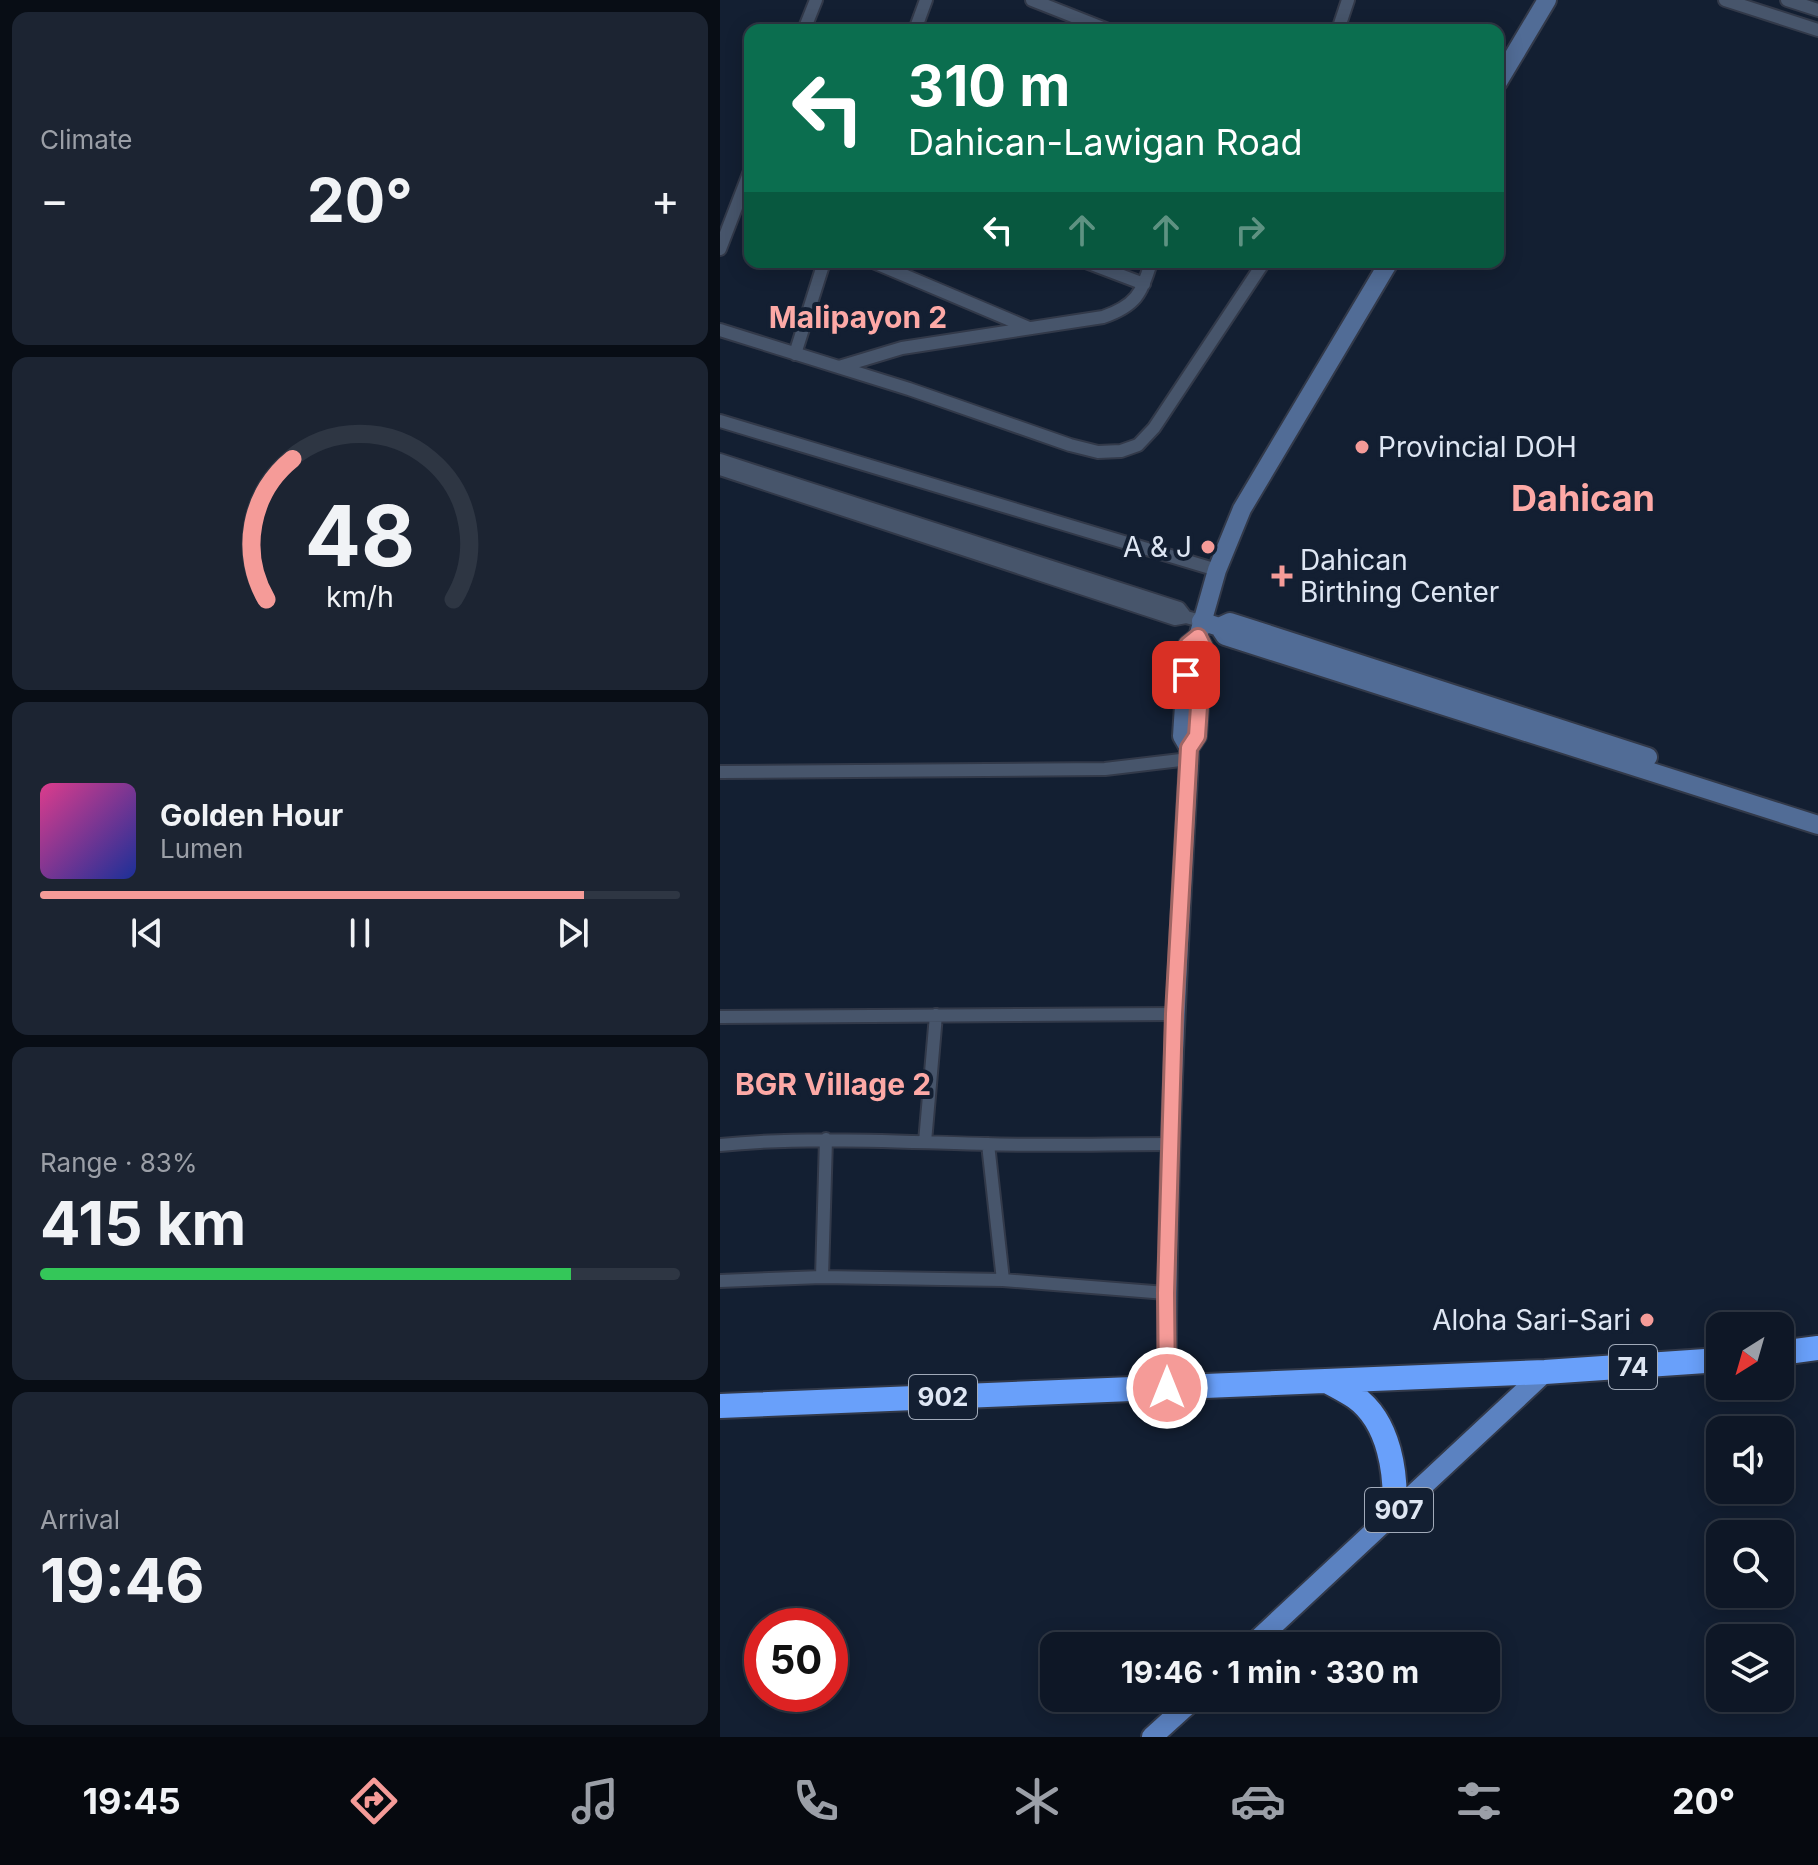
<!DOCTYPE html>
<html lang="en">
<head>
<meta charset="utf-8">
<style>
	body { margin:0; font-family:Inter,sans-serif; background:#1c2432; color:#f1f3f6; height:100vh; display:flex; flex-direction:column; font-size:30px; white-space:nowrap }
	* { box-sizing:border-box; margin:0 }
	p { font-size:26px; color:#9b9fa7 }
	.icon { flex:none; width:44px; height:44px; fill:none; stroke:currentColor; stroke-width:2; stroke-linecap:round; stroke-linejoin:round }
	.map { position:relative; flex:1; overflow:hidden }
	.panel { display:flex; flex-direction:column; gap:12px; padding:12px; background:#080d15; width:720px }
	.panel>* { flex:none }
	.hud { position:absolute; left:24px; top:24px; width:760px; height:244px; border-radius:16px; box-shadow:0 4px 20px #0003,0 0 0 2px #2e3643; background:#0b6e4f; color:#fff; overflow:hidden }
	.needle { width:52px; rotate:217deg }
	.fabs { position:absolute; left:986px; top:1312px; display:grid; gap:16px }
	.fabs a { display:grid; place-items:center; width:88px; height:88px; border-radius:16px; background:#0e1726; box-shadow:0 4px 20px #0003,0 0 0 2px #2e3643; font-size:40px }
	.speed { position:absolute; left:24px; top:1608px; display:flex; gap:16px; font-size:40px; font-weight:700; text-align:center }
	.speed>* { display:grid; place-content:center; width:104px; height:104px; border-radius:50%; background:#0e1726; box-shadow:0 4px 20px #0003,0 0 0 2px #2e3643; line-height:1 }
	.speed .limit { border:12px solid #d22; background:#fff; color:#111 }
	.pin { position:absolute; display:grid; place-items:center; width:68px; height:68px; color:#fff; margin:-34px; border-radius:16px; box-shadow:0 4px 12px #0006 }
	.me { position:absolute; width:88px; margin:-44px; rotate:0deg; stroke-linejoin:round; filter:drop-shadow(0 0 6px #0008) }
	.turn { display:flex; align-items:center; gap:28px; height:168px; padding:0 32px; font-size:36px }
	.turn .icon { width:104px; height:104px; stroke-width:2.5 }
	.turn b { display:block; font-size:56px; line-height:68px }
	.lanes { display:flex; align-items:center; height:76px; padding:0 32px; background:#0003; justify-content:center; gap:40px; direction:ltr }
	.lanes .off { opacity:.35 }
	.big { font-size:60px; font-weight:700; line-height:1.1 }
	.panel .card { flex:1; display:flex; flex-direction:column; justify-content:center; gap:12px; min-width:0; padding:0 28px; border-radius:16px; background:#1c2432 }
	.panel .dial { align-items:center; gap:0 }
	.dial svg { height:208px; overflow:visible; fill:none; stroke:#2e3643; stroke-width:7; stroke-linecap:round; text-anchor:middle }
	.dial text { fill:#f1f3f6; stroke:none }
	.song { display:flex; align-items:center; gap:24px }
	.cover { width:96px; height:96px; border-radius:12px; background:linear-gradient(135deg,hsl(330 70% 55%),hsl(230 70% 35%)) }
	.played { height:8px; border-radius:4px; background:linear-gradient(90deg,#f59b98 85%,#2e3643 85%) }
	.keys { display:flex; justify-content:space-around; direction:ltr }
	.heat { display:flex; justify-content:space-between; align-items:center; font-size:44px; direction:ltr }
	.charge { height:12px; border-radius:6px; background:linear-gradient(90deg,#34c759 83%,#2e3643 0) }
	.trip { position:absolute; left:320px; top:1632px; width:460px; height:80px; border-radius:16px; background:#0e1726; box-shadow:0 4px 20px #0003,0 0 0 2px #2e3643; font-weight:700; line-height:80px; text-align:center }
	.menu { display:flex; height:128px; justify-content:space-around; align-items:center; background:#06090f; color:#9b9fa7 }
	.menu .icon { width:56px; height:56px }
	.menu .current { color:#f59b98 }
	.menu b { font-size:36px; color:#f1f3f6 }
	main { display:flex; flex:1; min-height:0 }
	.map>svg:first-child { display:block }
</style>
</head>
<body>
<main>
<section class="panel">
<div class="card"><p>Climate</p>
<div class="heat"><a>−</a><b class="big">20°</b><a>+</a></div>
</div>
<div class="card dial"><svg viewBox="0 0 100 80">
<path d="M14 69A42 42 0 1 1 86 69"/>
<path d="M14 69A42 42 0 0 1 24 15" stroke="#f59b98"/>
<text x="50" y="56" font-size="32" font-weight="700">48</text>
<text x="50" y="72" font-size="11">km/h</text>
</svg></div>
<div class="card">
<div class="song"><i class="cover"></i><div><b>Golden Hour</b><p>Lumen</p></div></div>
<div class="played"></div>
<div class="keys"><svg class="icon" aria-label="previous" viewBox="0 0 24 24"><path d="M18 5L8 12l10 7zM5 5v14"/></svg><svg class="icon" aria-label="pause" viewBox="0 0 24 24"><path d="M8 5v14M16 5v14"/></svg><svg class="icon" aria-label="next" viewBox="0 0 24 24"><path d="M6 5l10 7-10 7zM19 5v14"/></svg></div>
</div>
<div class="card"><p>Range · 83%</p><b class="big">415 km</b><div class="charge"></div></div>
<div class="card"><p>Arrival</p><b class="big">19:46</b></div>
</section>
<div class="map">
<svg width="1098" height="1737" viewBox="0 0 1098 1737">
	<rect width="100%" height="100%" fill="#131f32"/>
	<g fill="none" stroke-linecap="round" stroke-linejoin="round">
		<!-- street casing -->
		<g stroke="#323949" stroke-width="16">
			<path id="street" d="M312,0L388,30
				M1005,0L1098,30
				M1067,0L1098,10
				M84,30L96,0
				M195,30L206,0
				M618,30L628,0
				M0,249L30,171
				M153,262L309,328
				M366,262L424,284
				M0,330L189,389L350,445L378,452L401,451L418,445L434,428L544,262
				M75,354L104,262
				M119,367L182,348L383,317C415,306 422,294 431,262
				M0,421L497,570
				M0,460L459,608L466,617
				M0,469L455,619L466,617L481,621
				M0,772L385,769L469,759
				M0,1017L454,1014
				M205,1142L216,1015
				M268,1144L283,1280
				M0,1145C88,1136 176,1142 265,1144C326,1146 388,1144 450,1144
				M102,1277L106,1139
				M0,1281L102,1277L283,1280L446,1293"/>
		</g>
		<!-- secondary casing -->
		<g stroke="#323949" stroke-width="22">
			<path id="secondary" d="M778,82L827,0
				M481,621L499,627L505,636L1098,825
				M499,627L510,622L928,757
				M469,748L477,736L483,647L478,637
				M447,1388C446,1178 457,969 469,759V748L462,736L468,645L478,637L497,570L522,509L669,262"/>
		</g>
		<!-- primary casing -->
		<g stroke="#323949" stroke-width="24">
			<path id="primary" d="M531,1646L825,1372
				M432,1737L475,1698"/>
		</g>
		<!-- highway casing -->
		<g stroke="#323949" stroke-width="28">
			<path id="highway" d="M1060,1353L1098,1348
				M607,1381C616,1386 626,1391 635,1397C670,1422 677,1475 674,1514
				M0,1406L825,1372L1000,1360"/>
		</g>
		<!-- street -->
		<use href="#street" stroke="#47556b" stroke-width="12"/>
		<!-- secondary -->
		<use href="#secondary" stroke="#516c96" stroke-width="18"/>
		<!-- primary -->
		<use href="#primary" stroke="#5b82c1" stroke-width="20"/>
		<!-- highway -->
		<use href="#highway" stroke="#69a0fa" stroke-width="24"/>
	</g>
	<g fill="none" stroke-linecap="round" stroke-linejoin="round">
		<!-- route casing -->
		<g stroke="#9f6563" stroke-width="20">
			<path id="route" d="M447,1388L446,1293L454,1014L469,748L477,736L483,647L478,637L468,645L466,675"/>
		</g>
		<!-- route -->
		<use href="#route" stroke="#f59b98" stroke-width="14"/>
	</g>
	<!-- markers -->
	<g fill="#f59b98" stroke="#131f32" stroke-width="3">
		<circle cx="642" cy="447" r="8"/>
		<circle cx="488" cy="547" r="8"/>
		<path d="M558 564h8v8h8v8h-8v8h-8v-8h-8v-8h8z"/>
		<circle cx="927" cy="1320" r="8"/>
	</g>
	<g text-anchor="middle" stroke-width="8" stroke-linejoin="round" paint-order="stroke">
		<!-- shield labels -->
		<g fill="#131f32" stroke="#a1aab9" stroke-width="2">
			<rect x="889" y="1345" width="48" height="44" rx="6"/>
			<rect x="189" y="1375" width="68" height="44" rx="6"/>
			<rect x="645" y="1488" width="68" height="44" rx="6"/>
		</g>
		<g font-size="26" font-weight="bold" fill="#dee6f3">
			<text x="913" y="1376">74</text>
			<text x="223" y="1406">902</text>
			<text x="679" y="1519">907</text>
		</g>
		<!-- poi labels -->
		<g font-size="28" fill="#dee6f3" stroke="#131f32" text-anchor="start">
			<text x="658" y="457">Provincial DOH</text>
			<text x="472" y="557" text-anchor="end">A &amp; J</text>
			<text x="580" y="570">Dahican<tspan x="580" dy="32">Birthing Center</tspan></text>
			<text x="911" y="1330" text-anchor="end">Aloha Sari-Sari</text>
		</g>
		<!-- neighbourhood labels -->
		<g font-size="30" font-weight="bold" fill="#fda9a6" stroke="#131f32">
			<text x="138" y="328">Malipayon 2</text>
			<text x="113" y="1095">BGR Village 2</text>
		</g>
		<!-- district labels -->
		<g font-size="36" font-weight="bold" fill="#fda9a6" stroke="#131f32">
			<text x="863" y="511">Dahican</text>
		</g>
	</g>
</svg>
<div class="fabs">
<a><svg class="needle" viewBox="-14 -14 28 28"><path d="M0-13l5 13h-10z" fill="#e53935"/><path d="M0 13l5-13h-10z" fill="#9b9fa7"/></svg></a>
<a><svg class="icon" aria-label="sound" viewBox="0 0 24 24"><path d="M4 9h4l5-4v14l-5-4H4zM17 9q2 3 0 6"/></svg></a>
<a><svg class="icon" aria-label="search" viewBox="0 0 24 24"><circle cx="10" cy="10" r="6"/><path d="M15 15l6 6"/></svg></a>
<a><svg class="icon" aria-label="layers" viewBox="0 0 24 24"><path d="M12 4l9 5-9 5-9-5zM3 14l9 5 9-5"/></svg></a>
</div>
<div class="speed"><div class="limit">50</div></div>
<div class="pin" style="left:466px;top:675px;background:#d93025"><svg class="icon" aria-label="arrive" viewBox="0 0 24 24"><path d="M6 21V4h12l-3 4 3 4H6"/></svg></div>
<svg class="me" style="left:447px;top:1388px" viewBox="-20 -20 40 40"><circle r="17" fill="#f59b98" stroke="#fff" stroke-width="3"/><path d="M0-11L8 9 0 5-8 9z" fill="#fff"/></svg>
<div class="trip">19:46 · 1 min · 330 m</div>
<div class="hud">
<div class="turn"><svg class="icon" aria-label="left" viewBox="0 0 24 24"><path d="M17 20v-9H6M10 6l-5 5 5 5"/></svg><div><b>310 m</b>Dahican-Lawigan Road</div></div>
<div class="lanes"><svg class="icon" aria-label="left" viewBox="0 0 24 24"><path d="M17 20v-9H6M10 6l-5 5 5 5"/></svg><svg class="icon off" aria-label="ahead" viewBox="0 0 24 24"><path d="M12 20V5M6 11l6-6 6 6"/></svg><svg class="icon off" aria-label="ahead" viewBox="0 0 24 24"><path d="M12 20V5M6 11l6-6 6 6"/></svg><svg class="icon off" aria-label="right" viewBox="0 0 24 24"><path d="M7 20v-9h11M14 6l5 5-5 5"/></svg></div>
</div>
</div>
</main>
<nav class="menu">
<b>19:45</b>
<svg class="icon current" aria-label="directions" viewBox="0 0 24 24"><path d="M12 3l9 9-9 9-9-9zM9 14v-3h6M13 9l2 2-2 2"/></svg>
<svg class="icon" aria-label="music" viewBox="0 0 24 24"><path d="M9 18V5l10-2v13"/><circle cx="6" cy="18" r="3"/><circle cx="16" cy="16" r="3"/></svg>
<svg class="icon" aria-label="phone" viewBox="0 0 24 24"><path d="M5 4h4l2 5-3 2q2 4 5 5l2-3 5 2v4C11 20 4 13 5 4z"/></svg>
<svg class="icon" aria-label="climate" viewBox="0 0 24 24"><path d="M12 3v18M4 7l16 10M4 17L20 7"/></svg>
<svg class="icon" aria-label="car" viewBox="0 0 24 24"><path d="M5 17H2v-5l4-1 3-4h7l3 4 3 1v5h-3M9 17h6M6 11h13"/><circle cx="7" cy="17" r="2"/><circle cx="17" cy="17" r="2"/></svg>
<svg class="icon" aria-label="filters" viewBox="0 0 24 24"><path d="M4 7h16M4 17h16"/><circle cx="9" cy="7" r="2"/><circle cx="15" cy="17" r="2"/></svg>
<b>20°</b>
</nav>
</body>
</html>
